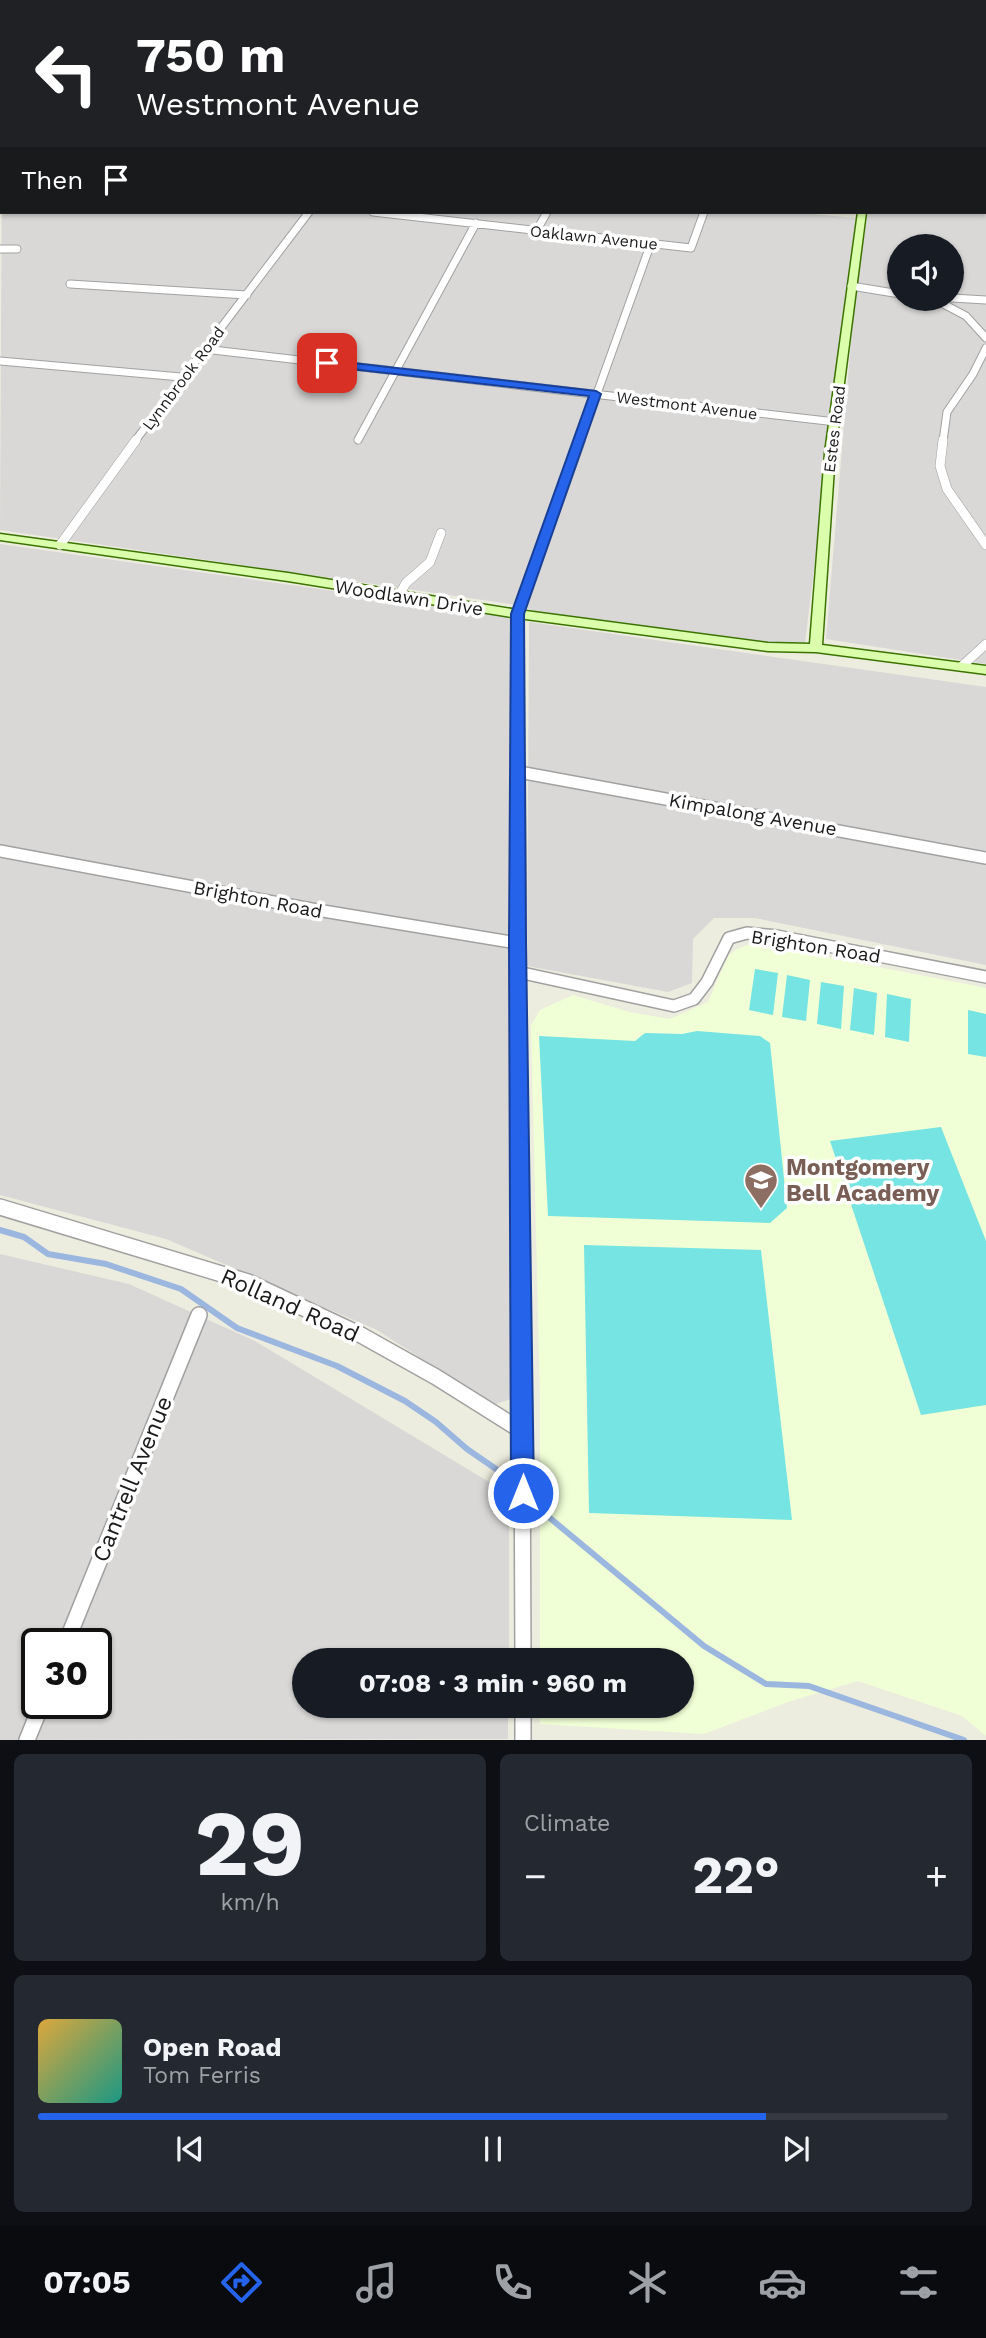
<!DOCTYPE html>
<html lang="en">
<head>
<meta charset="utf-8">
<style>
	body { margin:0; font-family:"Work Sans",sans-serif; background:#242831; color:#f1f3f6; height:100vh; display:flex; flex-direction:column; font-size:26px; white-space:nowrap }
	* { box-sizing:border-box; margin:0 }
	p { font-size:23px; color:#9ea1a6 }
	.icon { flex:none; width:38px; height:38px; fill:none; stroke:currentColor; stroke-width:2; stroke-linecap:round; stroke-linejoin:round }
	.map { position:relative; height:1740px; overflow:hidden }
	.details { display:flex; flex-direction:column; gap:14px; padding:14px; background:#0d0f14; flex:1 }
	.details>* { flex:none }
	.top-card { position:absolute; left:0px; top:0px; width:987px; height:214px; box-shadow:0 2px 5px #0004; background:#202124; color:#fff; overflow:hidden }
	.tools { position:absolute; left:887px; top:234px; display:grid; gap:14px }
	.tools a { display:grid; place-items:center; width:77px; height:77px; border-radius:50%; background:#171b24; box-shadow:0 2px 5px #0004; font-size:35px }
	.speed { position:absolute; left:21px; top:1628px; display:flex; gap:14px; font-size:35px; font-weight:700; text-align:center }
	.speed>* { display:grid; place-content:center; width:91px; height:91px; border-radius:50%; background:#171b24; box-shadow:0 2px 5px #0004; line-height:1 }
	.speed .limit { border:4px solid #111; border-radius:10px; background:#fff; color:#111 }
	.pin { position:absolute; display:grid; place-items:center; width:60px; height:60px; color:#fff; margin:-30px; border-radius:14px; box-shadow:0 4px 10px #0006 }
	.me { position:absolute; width:77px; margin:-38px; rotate:0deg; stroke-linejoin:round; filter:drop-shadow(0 0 5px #0008) }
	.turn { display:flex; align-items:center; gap:24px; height:147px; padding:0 21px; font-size:32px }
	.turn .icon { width:91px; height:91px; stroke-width:2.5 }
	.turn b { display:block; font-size:49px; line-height:60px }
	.then { display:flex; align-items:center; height:66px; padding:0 21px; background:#0003; gap:14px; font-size:26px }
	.big { font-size:52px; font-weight:700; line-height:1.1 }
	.details .card { flex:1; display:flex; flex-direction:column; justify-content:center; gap:10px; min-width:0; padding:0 24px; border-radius:10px; background:#242831 }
	.details .dial { align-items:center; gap:0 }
	.dial b { font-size:91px; line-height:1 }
	.song { display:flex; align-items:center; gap:21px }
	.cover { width:84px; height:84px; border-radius:10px; background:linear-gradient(135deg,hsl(40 70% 55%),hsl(170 70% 35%)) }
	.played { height:7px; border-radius:4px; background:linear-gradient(90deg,#2563eb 80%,#363941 80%) }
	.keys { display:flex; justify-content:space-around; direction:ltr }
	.heat { display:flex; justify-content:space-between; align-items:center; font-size:38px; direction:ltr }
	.details .tiles { flex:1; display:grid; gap:14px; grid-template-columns:1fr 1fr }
	.card:last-child { grid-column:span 2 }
	.trip { position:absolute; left:292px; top:1648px; width:402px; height:70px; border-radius:35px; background:#171b24; box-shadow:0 2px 5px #0004; font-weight:700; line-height:70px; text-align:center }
	.tab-bar { display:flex; height:112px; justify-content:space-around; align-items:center; background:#090b0e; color:#9ea1a6 }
	.tab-bar .icon { width:49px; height:49px }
	.tab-bar .selected { color:#2563eb }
	.tab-bar b { font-size:32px; color:#f1f3f6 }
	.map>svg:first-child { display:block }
</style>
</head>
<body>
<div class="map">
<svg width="986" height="1740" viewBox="0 0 986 1740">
	<rect width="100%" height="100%" fill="#ededdf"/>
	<!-- residential -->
	<path fill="#d9d8d7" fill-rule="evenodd" d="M0,0H683L2,2V15Z
		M2,131V212H789L857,218L805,643L775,644L539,612L510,604L0,530Z
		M986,200V664L826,639L855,294L868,212H985ZM900,247H952V299H900Z
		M0,544L504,615L512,621L516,1381L511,1399L493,1405L377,1330L166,1239L0,1195Z
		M529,622L986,687V965L755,918H714L693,939L692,983L668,992L527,966Z
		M0,1254L129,1284L255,1341L509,1494V1661H304V1706H508V1739L0,1740ZM37,1643H96V1703H37Z"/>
	<!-- education -->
	<path fill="#f0ffd6" d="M754,943L986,988V1736L962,1716L858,1681L791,1701L704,1734L540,1724V1706H682V1661H540V1396L531,1025L540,1010L573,995L629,1012L670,1019L708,1002L728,956L737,949Z"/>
	<!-- pitch -->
	<path fill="#75e4e2" d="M755,969L778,973L773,1015L749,1010Z
		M787,975L810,980L806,1021L782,1017Z
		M821,982L844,986L841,1029L817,1024Z
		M854,988L877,993L874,1035L850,1030Z
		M887,994L911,999L909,1042L885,1037Z
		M968,1010L986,1014V1057L968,1054Z
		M697,1031L760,1036L770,1043L787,1208L770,1223L548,1216L539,1036L635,1041L645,1033L682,1034Z
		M941,1127L986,1241V1405L921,1415L830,1141Z
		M584,1245L761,1250L792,1520L589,1513Z"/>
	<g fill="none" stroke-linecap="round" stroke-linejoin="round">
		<!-- stream-far1 -->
		<path stroke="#9bb6df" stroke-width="2" d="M698,0L700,2"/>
		<!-- stream -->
		<path stroke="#9bb6df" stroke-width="6" d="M0,1230L24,1237L48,1254L106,1264L181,1289L237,1328L337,1366L405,1401L436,1422L467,1449L496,1469L517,1491
			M527,1499L704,1646L766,1684L809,1686L964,1740"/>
		<!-- street-far4 casing -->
		<g stroke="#a1a1a1" stroke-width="6">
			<path id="street-far4" d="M401,0L422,2
				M833,0L855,2
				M851,0L870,2
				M6,2L10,0
				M192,2L194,0
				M286,2L289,0
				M382,2L384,0"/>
		</g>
		<!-- street-far3 casing -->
		<g stroke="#a1a1a1" stroke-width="9">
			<path id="street-far3" d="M373,212L691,248L704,212
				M537,230L547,212
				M0,249H17
				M70,284L247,295
				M851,286L900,294
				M952,298L986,300
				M934,299L966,316L986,338
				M204,349L836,422
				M0,361L181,377
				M358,440L476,223
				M135,441L309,212
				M580,441L651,243
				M943,441L947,412L973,374L986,348"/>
		</g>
		<!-- street-far2 casing -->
		<g stroke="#a1a1a1" stroke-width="10">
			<path id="street-far2" d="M943,440L940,466L947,489L986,545
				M60,545L136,440
				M399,595L406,583L430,562L441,533
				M962,666L986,644
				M519,766L518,614L581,440"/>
		</g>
		<!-- street-far1 casing -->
		<g stroke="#a1a1a1" stroke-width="14">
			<path id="street-far1" d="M519,764L521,1189
				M519,772L986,858
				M0,851L317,910L517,943
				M518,972L674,1006L694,999L707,982L729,938L747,933L777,936L986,977"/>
		</g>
		<!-- street casing -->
		<g stroke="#a1a1a1" stroke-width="18">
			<path id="street" d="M521,1187L523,1661
				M0,1207L248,1282L361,1335L436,1377L522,1431
				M66,1643L199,1315
				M523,1706V1740
				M27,1740L42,1703"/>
		</g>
		<!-- secondary casing -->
		<g stroke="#3b7300" stroke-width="3">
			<path id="secondary" d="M889,0H895V2H889Z
				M0,124H2L0,130Z
				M858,212H866L835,453L822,645L986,666V674L816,652L768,651L518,618L288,581L0,540V534L288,573L518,610L768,643L810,644L825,453Z"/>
		</g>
		<!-- primary casing -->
		<g stroke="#8a9100" stroke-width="2">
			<path id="primary" d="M0,15H2V19H0Z
				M985,104H986V108H985Z"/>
		</g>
		<!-- street-far4 -->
		<use href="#street-far4" stroke="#fff" stroke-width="5"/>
		<!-- street-far3 -->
		<use href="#street-far3" stroke="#fff" stroke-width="7"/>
		<!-- street-far2 -->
		<use href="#street-far2" stroke="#fff" stroke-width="9"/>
		<!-- street-far1 -->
		<use href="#street-far1" stroke="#fff" stroke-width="11"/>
		<!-- street -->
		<use href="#street" stroke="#fff" stroke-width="15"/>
		<!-- secondary -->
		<use href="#secondary" fill="#dbfeac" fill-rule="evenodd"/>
		<!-- primary -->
		<use href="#primary" fill="#fff992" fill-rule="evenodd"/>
	</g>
	<!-- route -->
	<path fill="#2563eb" stroke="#184099" stroke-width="2" d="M327,360L596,391L601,394L524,614L526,943L534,1493L531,1501L523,1505L515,1501L511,1493L509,943L511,614L589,396L324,366L322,363Z"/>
	<!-- icons -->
	<defs>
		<g id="school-pin" transform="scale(1.75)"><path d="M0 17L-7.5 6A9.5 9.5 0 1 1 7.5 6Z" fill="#8d6e63" stroke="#fff"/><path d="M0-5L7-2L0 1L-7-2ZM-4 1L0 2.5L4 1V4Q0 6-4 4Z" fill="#fff"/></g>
	</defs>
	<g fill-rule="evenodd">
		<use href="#school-pin" x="761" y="1180"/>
	</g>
	<g text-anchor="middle" stroke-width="7" stroke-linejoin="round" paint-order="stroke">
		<!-- far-street labels -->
		<g font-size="16" fill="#1a1a1a" stroke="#fff">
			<text transform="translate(594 237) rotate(6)" y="6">Oaklawn Avenue</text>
			<text transform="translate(183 378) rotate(-53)" y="6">Lynnbrook Road</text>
			<text transform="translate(687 405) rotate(7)" y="6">Westmont Avenue</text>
			<text transform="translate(834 429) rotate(-83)" y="6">Estes Road</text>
		</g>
		<!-- street labels -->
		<g font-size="19" fill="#1a1a1a" stroke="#fff">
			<text transform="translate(409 597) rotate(9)" y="7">Woodlawn Drive</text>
			<text transform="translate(753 814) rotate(10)" y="7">Kimpalong Avenue</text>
			<text transform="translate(258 899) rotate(11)" y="7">Brighton Road</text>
			<text transform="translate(816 946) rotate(9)" y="7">Brighton Road</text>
		</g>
		<!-- near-education labels -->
		<g font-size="23" font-weight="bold" fill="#785e54" stroke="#fff" text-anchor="start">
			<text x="786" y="1175">Montgomery<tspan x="786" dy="26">Bell Academy</tspan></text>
		</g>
		<!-- near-street labels -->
		<g font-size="23" fill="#1a1a1a" stroke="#fff">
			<text transform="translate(290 1305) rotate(24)" y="8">Rolland Road</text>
			<text transform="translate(132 1479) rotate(-68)" y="8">Cantrell Avenue</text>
		</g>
	</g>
</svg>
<div class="tools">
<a><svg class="icon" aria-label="sound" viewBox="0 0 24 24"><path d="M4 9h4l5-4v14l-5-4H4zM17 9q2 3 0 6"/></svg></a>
</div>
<div class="speed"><div class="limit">30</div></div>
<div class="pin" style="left:327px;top:363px;background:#d93025"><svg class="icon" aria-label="arrive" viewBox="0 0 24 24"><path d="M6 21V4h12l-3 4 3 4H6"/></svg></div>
<svg class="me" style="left:523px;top:1493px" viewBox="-20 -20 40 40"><circle r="17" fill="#2563eb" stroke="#fff" stroke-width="3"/><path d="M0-11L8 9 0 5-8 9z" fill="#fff"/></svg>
<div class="trip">07:08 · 3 min · 960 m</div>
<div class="top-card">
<div class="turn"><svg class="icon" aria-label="left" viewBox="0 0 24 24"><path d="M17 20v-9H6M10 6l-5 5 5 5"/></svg><div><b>750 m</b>Westmont Avenue</div></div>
<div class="then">Then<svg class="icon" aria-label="arrive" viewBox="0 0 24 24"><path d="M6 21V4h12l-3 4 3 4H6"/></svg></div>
</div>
</div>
<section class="details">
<div class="tiles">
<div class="card dial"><b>29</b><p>km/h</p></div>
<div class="card"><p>Climate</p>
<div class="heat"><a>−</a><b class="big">22°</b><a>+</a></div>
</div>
<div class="card">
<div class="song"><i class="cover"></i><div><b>Open Road</b><p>Tom Ferris</p></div></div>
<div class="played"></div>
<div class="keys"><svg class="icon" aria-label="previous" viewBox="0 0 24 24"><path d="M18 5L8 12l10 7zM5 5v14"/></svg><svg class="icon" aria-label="pause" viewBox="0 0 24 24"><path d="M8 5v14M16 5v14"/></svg><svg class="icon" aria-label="next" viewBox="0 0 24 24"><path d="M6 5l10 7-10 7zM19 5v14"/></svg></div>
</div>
</div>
</section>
<nav class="tab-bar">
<b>07:05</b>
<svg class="icon selected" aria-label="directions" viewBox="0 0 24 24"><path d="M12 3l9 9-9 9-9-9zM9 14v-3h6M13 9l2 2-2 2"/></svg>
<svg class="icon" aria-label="music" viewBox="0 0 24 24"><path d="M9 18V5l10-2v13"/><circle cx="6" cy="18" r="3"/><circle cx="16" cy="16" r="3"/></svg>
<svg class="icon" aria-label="phone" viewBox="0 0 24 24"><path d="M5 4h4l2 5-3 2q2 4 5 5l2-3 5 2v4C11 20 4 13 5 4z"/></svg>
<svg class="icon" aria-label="climate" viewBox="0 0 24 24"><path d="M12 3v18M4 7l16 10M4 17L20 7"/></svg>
<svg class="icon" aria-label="car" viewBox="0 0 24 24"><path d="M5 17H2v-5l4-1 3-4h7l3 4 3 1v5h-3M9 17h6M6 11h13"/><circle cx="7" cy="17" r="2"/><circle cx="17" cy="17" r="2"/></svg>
<svg class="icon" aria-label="filters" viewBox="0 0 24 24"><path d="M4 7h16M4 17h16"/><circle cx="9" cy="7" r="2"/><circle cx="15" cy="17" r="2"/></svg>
</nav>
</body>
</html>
